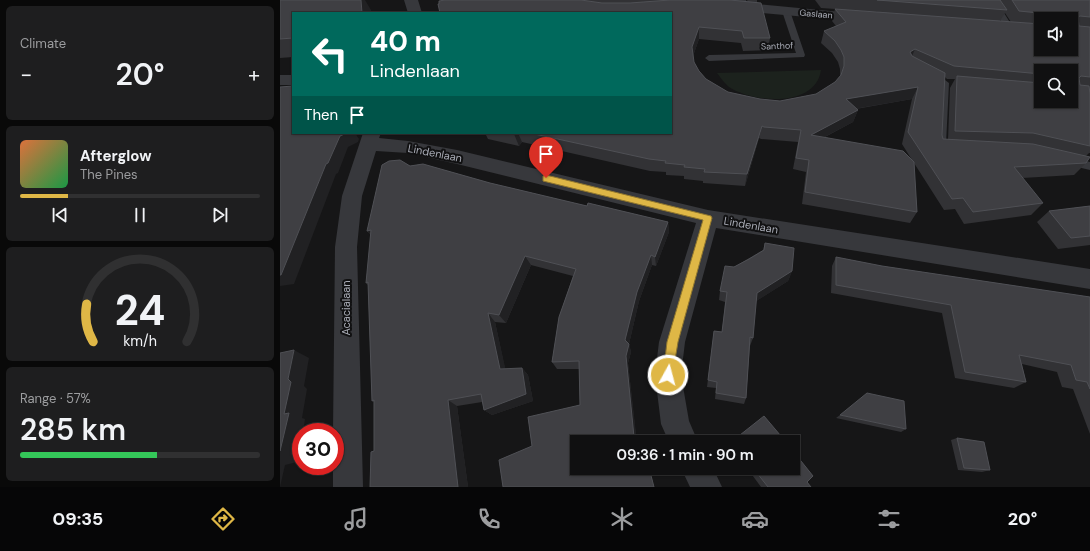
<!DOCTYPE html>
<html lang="en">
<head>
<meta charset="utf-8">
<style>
	body { margin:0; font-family:"DM Sans",sans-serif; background:#1e1e1f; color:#f1f3f6; height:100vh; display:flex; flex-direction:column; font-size:15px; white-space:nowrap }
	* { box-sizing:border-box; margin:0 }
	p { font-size:13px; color:#9c9d9f }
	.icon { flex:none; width:22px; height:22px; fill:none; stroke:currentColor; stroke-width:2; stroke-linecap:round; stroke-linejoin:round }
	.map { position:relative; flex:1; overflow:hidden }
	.panel { display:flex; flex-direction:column; gap:6px; padding:6px; background:#090909; width:280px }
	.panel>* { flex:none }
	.top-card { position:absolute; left:12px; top:12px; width:380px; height:122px; border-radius:0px; box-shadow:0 1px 3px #0004,0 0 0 1px #303031; background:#00695c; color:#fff; overflow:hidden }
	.fabs { position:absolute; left:754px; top:12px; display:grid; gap:8px }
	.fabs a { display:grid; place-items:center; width:44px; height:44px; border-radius:0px; background:#101011; box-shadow:0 1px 3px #0004,0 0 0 1px #303031; font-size:20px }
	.speed { position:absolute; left:12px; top:423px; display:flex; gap:8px; font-size:20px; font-weight:700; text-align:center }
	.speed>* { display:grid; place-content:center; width:52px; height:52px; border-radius:50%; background:#101011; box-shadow:0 1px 3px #0004,0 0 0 1px #303031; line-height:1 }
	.speed .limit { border:6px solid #d22; background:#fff; color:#111 }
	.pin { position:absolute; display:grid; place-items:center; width:34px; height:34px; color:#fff; margin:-41px -17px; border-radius:50% 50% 50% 0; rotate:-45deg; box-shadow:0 0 4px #0007 }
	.pin .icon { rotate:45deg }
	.me { position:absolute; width:44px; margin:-22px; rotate:7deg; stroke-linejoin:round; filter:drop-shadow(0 0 3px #0008) }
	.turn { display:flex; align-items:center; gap:14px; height:84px; padding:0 12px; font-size:18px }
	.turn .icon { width:52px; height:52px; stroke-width:2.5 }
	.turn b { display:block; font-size:28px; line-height:34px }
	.then { display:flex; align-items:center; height:38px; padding:0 12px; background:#0003; gap:8px; font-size:15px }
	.big { font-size:30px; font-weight:600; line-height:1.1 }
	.panel .widget { flex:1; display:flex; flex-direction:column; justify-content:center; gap:6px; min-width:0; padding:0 14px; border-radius:6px; background:#1e1e1f }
	.panel .dial { align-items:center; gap:0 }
	.dial svg { height:104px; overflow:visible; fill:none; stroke:#303031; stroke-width:7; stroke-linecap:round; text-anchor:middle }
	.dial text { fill:#f1f3f6; stroke:none }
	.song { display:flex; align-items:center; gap:12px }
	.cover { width:48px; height:48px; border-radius:6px; background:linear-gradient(135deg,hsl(20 70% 55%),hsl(140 70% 35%)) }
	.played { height:4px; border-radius:2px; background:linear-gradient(90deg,#dfb746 20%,#303031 20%) }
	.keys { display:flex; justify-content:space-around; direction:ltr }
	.heat { display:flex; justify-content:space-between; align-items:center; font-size:22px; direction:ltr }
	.charge { height:6px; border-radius:3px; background:linear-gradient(90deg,#34c759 57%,#303031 0) }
	.trip { position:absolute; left:290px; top:435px; width:230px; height:40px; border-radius:0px; background:#101011; box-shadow:0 1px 3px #0004,0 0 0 1px #303031; font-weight:600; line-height:40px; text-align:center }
	.tabs { display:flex; height:64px; justify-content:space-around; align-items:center; background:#060607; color:#9c9d9f }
	.tabs .icon { width:28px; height:28px }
	.tabs .on { color:#dfb746 }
	.tabs b { font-size:18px; color:#f1f3f6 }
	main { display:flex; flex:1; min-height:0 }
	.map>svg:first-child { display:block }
</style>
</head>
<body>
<main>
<section class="panel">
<div class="widget"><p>Climate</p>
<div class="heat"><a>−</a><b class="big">20°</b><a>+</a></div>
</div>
<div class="widget">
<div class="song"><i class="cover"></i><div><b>Afterglow</b><p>The Pines</p></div></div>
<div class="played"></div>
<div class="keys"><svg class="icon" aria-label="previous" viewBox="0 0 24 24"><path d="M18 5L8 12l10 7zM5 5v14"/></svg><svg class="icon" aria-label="pause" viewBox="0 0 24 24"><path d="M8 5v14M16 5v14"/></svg><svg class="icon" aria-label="next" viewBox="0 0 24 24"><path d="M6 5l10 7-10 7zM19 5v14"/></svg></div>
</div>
<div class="widget dial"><svg viewBox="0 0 100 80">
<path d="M14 69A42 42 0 1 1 86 69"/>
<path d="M14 69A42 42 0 0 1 9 40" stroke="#dfb746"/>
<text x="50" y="56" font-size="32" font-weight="700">24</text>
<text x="50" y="72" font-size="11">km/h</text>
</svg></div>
<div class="widget"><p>Range · 57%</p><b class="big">285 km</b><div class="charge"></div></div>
</section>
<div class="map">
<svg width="810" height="487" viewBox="0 0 810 487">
	<rect width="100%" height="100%" fill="#161617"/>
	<!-- green -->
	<path fill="#1c221d" d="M541,70C536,108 473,103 449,87C444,83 441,78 437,73Z"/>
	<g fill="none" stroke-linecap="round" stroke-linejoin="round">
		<!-- service -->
		<path fill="#37383c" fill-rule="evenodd" d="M708,0H716L734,29L733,31H727Z
			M503,9H506L510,11L525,55L524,57L429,61L425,58L429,55L516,53L502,11Z
			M665,80L669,83L666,144L671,147L670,150H657L656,147L661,83Z
			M789,157L810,162V170L785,164L784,161L785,158Z"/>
		<!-- minor -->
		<path fill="#37383c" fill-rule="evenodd" d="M124,0H138L142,13H128Z
			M452,0H466L467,3L582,14L587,15L589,18L587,21L582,22L461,11L456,10Z
			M0,75H13V85H0Z
			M83,133H101L99,138L128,141L177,150L428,210L810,269V289L436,228L405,342L401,375L409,421L418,442H389L381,424L375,375L379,342L416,223L177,164L128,153L96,151L82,196L77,247L83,487H53V466H55V432H53L55,247L62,196Z
			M401,468H433L442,487H410Z"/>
	</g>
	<!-- wall -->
	<path fill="#323235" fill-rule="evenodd" d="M0,0L91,10L13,13V57L0,58Z
		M165,0H451L468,2L467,0H477V2L490,38L488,50L463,51L461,43L419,39L413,56L414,62L419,71L426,79L448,92L480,99L500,101L536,94L555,82L560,76V69L558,62L552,53L541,43L544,31L556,26L552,21L555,9L599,12L541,8L535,0H810V153H809L806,156V163L794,175L742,178L763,203L751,215L684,224L675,209L664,210L634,163L637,212L630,223L522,204L526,172L513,169L518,142L481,139L479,138L465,186L423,183V181L404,179V176L386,175V172L370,171L242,142L239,146L208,139L205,133H391L159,4ZM725,13L731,22L720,21ZM761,19H791L761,49ZM761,71H791L761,101ZM665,77L667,79H675L670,88L668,140L663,139L662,135ZM632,99L622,144L632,160L545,137L573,122L578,110L576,109Z
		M120,160L130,166L143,164L210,183L307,206L308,203L388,222L389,232L376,266L372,265L359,301L349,344L351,352L348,363L356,437L360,435L362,442H297V468H369L374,487H223L219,460L252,446L248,417L300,405L299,369H277L272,362L279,317L293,276L251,265L226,323L215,322L225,369L242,368L248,375L253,401L212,415L204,410L202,402L177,406L188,487H90L91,452L94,451V402L92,401L88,285L86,283L91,235L87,231L102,165L109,161Z
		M810,206V245L778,249L757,222L769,211Z
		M485,243L512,271L508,281L476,301L473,338L470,346L466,398L464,404L435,399L436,388L427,387L434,331L442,332L445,302L439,300L440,291L454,267L483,250Z
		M556,257L602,266L810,297V434L793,389L782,387L777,372L742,364L746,382L734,388L675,378L662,313L551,293L552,266Z
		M560,415L626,429L621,432L556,418Z
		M460,435L506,442H460L458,440Z
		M677,438L710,470L702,472L678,470L671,440Z
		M467,468H513L527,482L531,487H481Z"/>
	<!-- shaded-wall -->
	<path fill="#212123" d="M81,0H85L91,10V13H82Z
		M419,27V39L412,59V47Z
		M635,49L630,61V52Z
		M638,87L632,99L562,111L566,99Z
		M578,110L573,122L527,146L531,135Z
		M482,126L479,138L465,186L467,174Z
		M67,133H75L79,139L78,142L68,147L58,173L56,174L14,284L0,286V275L46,164L60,136Z
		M235,133H238L242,142L239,146L234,134Z
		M388,222L389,232L376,266L375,257Z
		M91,230L96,241L87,231Z
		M371,255L372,265L359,301L348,348L345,340L357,292Z
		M245,256L251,265L226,323L219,315Z
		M512,271L508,281L475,302L477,293Z
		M208,313L215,322L227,376L220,369Z
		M349,344L351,352L348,363L357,442L354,437L346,356Z
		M14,350L29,358L24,386L27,389L22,418L25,419L23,432H21V441L17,462L5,465L0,487V451L8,379Z
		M242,368L248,375L253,401L212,415L204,410Z
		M168,400L177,406L188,487H178Z"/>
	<!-- building -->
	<path fill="#3f3f43" stroke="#4f5055" d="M0,0H81L82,13H13V38L0,39Z
		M165,0H301L322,3H350L390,0H450L481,3L490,38H464L462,31L419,27L412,47L414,62L419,71L426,79L448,92L480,99L500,101L536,94L555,82L561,75L564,66V57L561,50L555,41L544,31L566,22L555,9L761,24V49H791V19H770L769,14L739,11L732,0H810V17L800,16L798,17L799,26L810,27V77L801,76L799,78L800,85L809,86L810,94V146L753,133L675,131L677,76L761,83V101H791V71H761V74L674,66L635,49L630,52L632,56L665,73L662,135L663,139L753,144L810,157L806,163L734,167L763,203L693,212L683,198L672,199L628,132L638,87L566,99L578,110L531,135L623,151L634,162L637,212L525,192L529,160L516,158L521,130L484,127L482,126L467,174L424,172L425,169L404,167L405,165L385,163L386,161L369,159L250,133H391V13H160L158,4H159V1Z
		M597,0H720L727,10Z
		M13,86V133H67L60,136L48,163L46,164L1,275H0V87Z
		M120,160L130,166L143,164L210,183L307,206L308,203L388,222L375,257L371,255L357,292L345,340L349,344L346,356L354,437L360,435L361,442H297V468H369L374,487H223L219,460L252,446L248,417L300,405L299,361L272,362L279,317L296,269L245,256L219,315L208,313L220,369L242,368L246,394L204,410L201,394L168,400L178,487H90L91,452L94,451V400L92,401L88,282L86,283L91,230L87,231L102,165L109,161Z
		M810,206V236L791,238L769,211Z
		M485,243L514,248L512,271L477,293L473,338L470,337L466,398L436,393L437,382L428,380L434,331L442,332L447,292L440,291L445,266L454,267L469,259L484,250Z
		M556,257L602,266L810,297V389L807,382L796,380L791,365L739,355L746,382L685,372L671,305L556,285Z
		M14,350L8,379L11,382L4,414L9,413L0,451V353Z
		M587,393L624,401L626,429L560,415Z
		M484,416L506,442H467L460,435Z
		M677,438L704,442L710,470L684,468Z
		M513,451L533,476L527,482L531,487H488L473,468H513Z"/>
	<!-- route -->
	<path fill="#dfb746" stroke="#91772e" d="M266,175L431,216L432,218L398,342L392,378L388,380L385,378L383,375L387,342L423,220L263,181V176Z"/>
	<g text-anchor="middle" stroke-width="4" stroke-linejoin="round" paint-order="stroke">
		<!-- far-street labels -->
		<g font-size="9" fill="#a9acb6" stroke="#111112">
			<text transform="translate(536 14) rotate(5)" y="3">Gaslaan</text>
			<text transform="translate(497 46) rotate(-2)" y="3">Santhof</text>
		</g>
		<!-- street labels -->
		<g font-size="11" fill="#a9acb6" stroke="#111112">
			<text transform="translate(155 153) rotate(11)" y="4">Lindenlaan</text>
			<text transform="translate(471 225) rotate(10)" y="4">Lindenlaan</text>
			<text transform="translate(66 308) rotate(-90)" y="4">Acacialaan</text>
		</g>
	</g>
</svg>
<div class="fabs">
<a><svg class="icon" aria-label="sound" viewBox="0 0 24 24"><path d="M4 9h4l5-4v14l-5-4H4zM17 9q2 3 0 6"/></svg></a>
<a><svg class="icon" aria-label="search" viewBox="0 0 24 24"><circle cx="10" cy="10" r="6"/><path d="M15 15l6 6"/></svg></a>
</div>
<div class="speed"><div class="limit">30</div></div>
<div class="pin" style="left:266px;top:178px;background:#d93025"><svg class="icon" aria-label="arrive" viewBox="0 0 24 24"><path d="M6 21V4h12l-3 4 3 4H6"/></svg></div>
<svg class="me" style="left:388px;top:375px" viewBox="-20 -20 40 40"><circle r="17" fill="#dfb746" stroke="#fff" stroke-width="3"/><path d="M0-11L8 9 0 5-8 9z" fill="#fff"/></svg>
<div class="trip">09:36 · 1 min · 90 m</div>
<div class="top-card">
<div class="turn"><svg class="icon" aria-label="left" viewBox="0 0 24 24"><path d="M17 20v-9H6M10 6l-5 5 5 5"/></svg><div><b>40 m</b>Lindenlaan</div></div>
<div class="then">Then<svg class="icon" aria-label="arrive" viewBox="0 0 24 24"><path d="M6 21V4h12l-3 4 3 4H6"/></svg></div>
</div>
</div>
</main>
<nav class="tabs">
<b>09:35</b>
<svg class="icon on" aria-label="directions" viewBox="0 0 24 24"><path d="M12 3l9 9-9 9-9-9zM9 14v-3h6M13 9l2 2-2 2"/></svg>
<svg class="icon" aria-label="music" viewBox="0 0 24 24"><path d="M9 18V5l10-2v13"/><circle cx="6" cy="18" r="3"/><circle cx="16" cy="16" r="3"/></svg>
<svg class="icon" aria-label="phone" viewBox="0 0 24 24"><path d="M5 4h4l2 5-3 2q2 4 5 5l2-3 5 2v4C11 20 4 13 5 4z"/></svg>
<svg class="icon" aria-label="climate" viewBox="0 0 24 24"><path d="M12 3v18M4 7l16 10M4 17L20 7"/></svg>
<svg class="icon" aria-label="car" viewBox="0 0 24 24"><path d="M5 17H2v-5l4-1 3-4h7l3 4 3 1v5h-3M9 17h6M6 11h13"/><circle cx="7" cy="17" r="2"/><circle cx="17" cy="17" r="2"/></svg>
<svg class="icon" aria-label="filters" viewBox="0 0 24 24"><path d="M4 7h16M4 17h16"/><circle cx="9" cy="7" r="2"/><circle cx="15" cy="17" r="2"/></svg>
<b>20°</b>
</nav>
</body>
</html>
